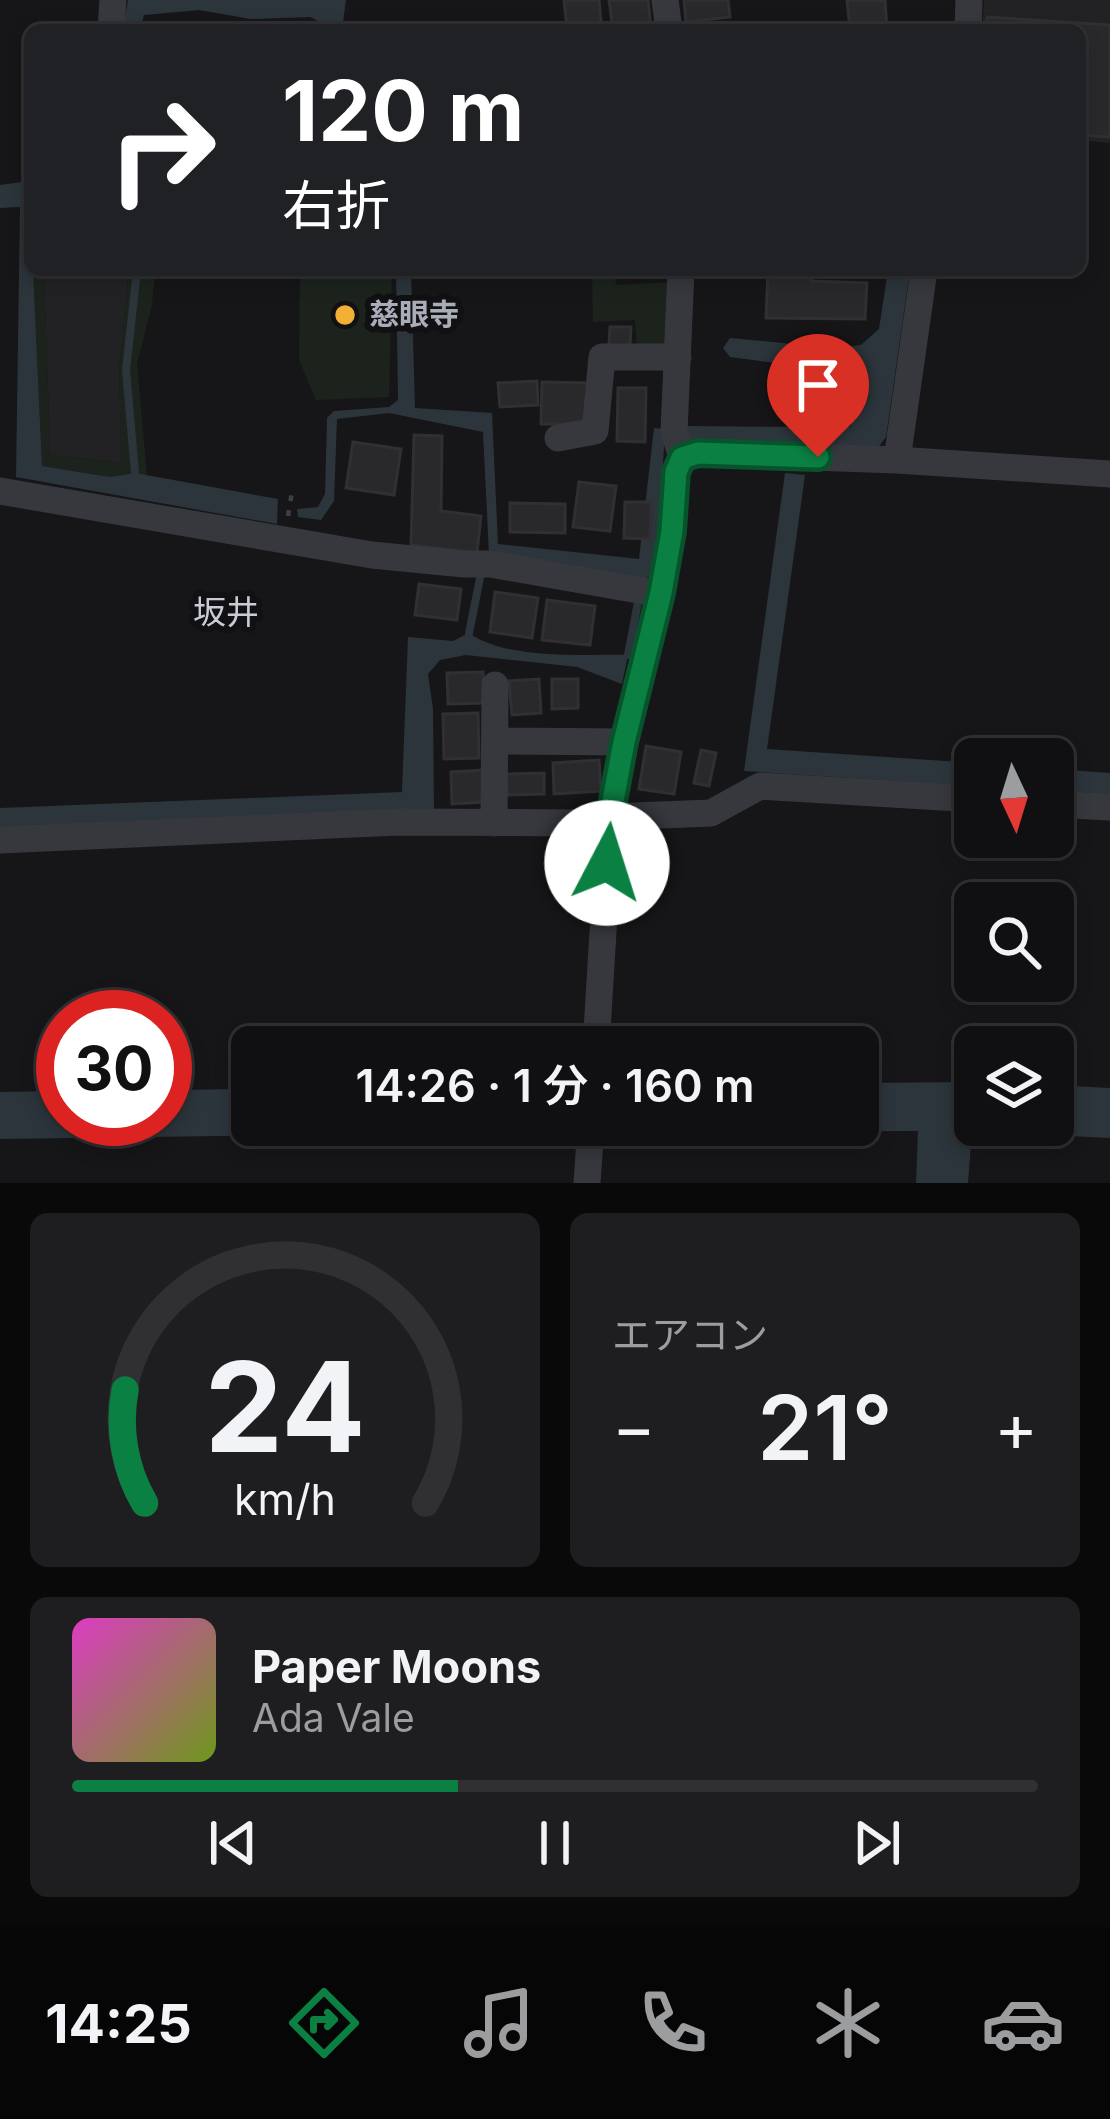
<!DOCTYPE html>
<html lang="ja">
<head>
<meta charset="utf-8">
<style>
	body { margin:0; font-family:Inter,"Noto Sans JP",sans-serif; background:#1e1e20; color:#f1f3f6; height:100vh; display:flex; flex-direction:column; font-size:45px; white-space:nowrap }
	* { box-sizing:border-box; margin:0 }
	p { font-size:39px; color:#9c9d9f }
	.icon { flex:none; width:66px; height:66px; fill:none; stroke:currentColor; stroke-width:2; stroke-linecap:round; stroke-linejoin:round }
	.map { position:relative; height:1183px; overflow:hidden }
	.drawer { display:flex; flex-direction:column; gap:30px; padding:30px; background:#09090a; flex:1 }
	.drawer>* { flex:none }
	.top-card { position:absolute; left:24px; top:24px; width:1062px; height:252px; border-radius:18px; box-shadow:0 6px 18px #0003,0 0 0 3px #303032; background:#202124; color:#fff; overflow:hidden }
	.needle { width:78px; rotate:176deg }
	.controls { position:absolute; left:954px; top:738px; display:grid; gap:24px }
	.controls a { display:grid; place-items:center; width:120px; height:120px; border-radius:18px; background:#101012; box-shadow:0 6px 18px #0003,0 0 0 3px #303032; font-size:60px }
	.speed { position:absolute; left:36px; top:990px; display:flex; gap:24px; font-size:60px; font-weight:700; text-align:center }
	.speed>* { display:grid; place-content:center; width:156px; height:156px; border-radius:50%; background:#101012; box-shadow:0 6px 18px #0003,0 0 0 3px #303032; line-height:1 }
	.speed .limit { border:18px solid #d22; background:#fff; color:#111 }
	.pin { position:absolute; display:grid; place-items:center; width:102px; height:102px; color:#fff; margin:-123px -51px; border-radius:50% 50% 50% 0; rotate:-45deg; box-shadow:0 0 12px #0007 }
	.pin .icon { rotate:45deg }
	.me { position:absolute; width:132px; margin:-66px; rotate:5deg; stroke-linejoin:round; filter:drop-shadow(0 0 9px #0008) }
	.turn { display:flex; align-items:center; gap:42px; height:252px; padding:0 60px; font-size:54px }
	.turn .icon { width:156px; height:156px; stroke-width:2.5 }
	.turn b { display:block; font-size:84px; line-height:102px }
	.big { font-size:90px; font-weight:600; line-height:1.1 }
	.drawer .tile { flex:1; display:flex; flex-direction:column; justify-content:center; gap:18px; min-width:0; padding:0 42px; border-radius:18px; background:#1e1e20 }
	.drawer .dial { align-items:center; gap:0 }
	.dial svg { height:312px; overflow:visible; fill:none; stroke:#303032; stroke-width:7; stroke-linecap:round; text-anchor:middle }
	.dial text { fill:#f1f3f6; stroke:none }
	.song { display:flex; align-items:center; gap:36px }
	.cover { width:144px; height:144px; border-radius:18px; background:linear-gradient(135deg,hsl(310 70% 55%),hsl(80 70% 35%)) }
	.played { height:12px; border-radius:6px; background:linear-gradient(90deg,#0b8043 40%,#303032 40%) }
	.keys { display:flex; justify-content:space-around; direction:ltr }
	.heat { display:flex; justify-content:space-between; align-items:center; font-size:66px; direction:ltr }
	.drawer .tiles { flex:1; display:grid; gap:30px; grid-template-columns:1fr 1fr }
	.tile:last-child { grid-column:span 2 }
	.trip { position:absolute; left:231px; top:1026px; width:648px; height:120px; border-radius:18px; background:#101012; box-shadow:0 6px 18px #0003,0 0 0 3px #303032; font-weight:600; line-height:120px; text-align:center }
	.tab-bar { display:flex; height:192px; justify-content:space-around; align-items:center; background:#060607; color:#9c9d9f }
	.tab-bar .icon { width:84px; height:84px }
	.tab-bar .on { color:#0b8043 }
	.tab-bar b { font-size:54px; color:#f1f3f6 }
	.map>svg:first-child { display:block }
</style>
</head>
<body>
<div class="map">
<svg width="1110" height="1183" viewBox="0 0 1110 1183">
	<rect width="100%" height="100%" fill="#161618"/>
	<!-- built -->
	<path fill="#222225" d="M984,0H1110V143L1080,140V30H982Z
		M44,270H129L119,372L122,463L50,455Z"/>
	<!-- green -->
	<path fill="#1c231d" d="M33,270H44L50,455L121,463L119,372L129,270H155L152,305L137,364L147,476L135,473L110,477L42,466Z
		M300,270H392L389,397L316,400L299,360Z
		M592,270H614L616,285L672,282L668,349L637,347L635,320L593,322Z
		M835,362L851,368L859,405L850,428L818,422L815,372Z"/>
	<!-- water -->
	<path fill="#2c353c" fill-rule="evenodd" d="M128,0H346L342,30H326V25L310,17L251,19L199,10L144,15L140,30H123Z
		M30,181V270H33L42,466L110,477L135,473L278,499L277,524L16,477L20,207L0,208V185Z
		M396,270H411L415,408L492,413L498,544L639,559L654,428L665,429L659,533L650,576L640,581L489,555L483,432L389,413L337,419L334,501L321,520L298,517L297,509L318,507L325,494L327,418L334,411L389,407L398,400Z
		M888,270H910L886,437L876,450L693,443L684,435L685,426L792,427L797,366L730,357L723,348L730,338L837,348L861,345L879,329ZM835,362L851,368L859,405L850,427L818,422L815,372Z
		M785,473L805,475L767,749L975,763V786L744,771Z
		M469,633C507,660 582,654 628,655L622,684L577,667L466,655L440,660L428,674L433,709L434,809L0,827V808L402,792L408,637L453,641Z
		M1053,769L1110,773V794L1053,790Z
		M975,1082V1125H1053V1085L1110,1088V1138L972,1131L968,1183H916L918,1131L613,1132V1125H858V1083Z
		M252,1089V1125H572V1131L0,1139V1092L63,1091V1119H165V1090Z"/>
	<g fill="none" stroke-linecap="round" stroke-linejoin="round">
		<!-- stream -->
		<path stroke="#2c353c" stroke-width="8" d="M135,473L126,370L137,270
			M469,633L481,573
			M628,655L638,602"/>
	</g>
	<!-- building -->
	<path fill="#29292c" stroke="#303034" stroke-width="3" d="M564,0H599L602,30H567Z
		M609,0H648L651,28L613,30Z
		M684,0H728L730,17L686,22Z
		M847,0H885L887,30H850Z
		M987,17L1110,25V137L1080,135V30H986Z
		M768,270H812L811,281L867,283L865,319L766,318Z
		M610,327H631L630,346H609Z
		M537,381L538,405L500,407L498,383Z
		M542,382L590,383L589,424H541Z
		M618,388H646L645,442L617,441Z
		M414,435L442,436L441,511L481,516L477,553L411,545Z
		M353,442L401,449L394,495L346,488Z
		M579,482L616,486L610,531L573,527Z
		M625,502H651L650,539L624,538Z
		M510,503L565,504V533L510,532Z
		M419,584L461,589L457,620L415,615Z
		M495,592L538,598L532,638L490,632Z
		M547,600L595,606L590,645L542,640Z
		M483,672L484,703L448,704L447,673Z
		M539,679L541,713L512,715L509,681Z
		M552,679H578V708L552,709Z
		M478,713L479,758L444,759L443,714Z
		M646,746L681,752L674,794L639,789Z
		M701,750L716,753L709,786L694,783Z
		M599,760L601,791L554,794L553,763Z
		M483,770L485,802L452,804L451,772Z
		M544,773V794L507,795L506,774Z"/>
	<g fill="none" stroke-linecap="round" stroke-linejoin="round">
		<!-- path -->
		<path stroke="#3d3f44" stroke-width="4.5" stroke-dasharray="6 9" stroke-linecap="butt" d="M288,516L292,492"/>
		<!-- minor -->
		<path stroke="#37383d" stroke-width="27" d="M665,0L669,30
			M111,30L113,0
			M968,30L969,0
			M558,438L595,431L602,357H678
			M682,457L698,453L897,460L1110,474
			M897,460L924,270
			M0,491L372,555L464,564H490L661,594
			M495,741L624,742
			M1053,804L1110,807
			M494,823L495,685
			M0,840L399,822L590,823L610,817L711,813L760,786L975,799
			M596,1047L610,817L624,742L661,594L672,531L676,473L682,457L674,432L681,270
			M587,1183L591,1125"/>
	</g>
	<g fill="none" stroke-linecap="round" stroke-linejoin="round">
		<!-- route casing -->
		<g stroke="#07532c" stroke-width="30">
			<path id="route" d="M607,863L610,817L624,742L661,593L672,531L676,472L682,458L698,453L818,457"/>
		</g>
		<!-- route -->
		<use href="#route" stroke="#0b8043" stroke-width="21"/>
	</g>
	<!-- markers -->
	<circle fill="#f2b134" stroke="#111113" stroke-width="4.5" cx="345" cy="315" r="12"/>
	<g text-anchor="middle" stroke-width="12" stroke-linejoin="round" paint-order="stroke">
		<!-- poi labels -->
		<g font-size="30" font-weight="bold" fill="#a8adb8" stroke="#111113" text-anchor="start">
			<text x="369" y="325">慈眼寺</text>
		</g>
		<!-- neighbourhood labels -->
		<g font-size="33" fill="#c9ccd4" stroke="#111113">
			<text x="226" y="624">坂井</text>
		</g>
	</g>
</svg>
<div class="controls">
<a><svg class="needle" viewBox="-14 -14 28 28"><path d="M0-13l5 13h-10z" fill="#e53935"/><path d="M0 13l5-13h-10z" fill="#9c9d9f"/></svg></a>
<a><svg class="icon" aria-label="search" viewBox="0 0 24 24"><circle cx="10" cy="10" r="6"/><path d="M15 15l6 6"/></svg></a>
<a><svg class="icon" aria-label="layers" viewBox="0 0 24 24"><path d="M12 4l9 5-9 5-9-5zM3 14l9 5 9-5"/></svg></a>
</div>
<div class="speed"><div class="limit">30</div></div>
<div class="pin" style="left:818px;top:457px;background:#d93025"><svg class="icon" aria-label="arrive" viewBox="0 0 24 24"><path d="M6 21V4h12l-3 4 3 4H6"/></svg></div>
<svg class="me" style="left:607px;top:863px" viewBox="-20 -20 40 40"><circle r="19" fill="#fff"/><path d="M0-13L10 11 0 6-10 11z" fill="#0b8043"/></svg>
<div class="trip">14:26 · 1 分 · 160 m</div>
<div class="top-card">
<div class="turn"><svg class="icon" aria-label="right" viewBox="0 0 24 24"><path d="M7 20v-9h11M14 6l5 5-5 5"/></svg><div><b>120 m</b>右折</div></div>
</div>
</div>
<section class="drawer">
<div class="tiles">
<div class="tile dial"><svg viewBox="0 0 100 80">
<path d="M14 69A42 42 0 1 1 86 69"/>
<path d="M14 69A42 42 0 0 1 9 40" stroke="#0b8043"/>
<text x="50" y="56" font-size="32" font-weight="700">24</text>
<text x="50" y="72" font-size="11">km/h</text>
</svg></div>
<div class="tile"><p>エアコン</p>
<div class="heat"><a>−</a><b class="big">21°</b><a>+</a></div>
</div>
<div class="tile">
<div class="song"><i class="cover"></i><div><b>Paper Moons</b><p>Ada Vale</p></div></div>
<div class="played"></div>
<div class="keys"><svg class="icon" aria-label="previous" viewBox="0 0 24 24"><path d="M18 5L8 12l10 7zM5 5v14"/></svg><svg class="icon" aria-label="pause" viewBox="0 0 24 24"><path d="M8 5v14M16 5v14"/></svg><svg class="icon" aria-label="next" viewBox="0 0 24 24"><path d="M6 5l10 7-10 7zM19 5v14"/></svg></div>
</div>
</div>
</section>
<nav class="tab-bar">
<b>14:25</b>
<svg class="icon on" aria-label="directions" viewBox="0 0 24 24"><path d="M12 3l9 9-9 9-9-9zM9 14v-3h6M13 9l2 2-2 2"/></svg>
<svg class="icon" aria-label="music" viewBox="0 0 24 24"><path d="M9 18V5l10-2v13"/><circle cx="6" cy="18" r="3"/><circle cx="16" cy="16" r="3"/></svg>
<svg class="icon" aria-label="phone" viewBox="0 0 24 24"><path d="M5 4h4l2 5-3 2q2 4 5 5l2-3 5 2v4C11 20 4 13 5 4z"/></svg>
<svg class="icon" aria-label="climate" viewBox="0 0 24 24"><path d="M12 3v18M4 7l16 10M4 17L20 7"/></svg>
<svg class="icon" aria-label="car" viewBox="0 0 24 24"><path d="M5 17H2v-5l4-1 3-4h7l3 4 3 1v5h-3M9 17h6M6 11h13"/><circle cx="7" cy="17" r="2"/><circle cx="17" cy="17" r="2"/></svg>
</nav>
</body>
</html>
